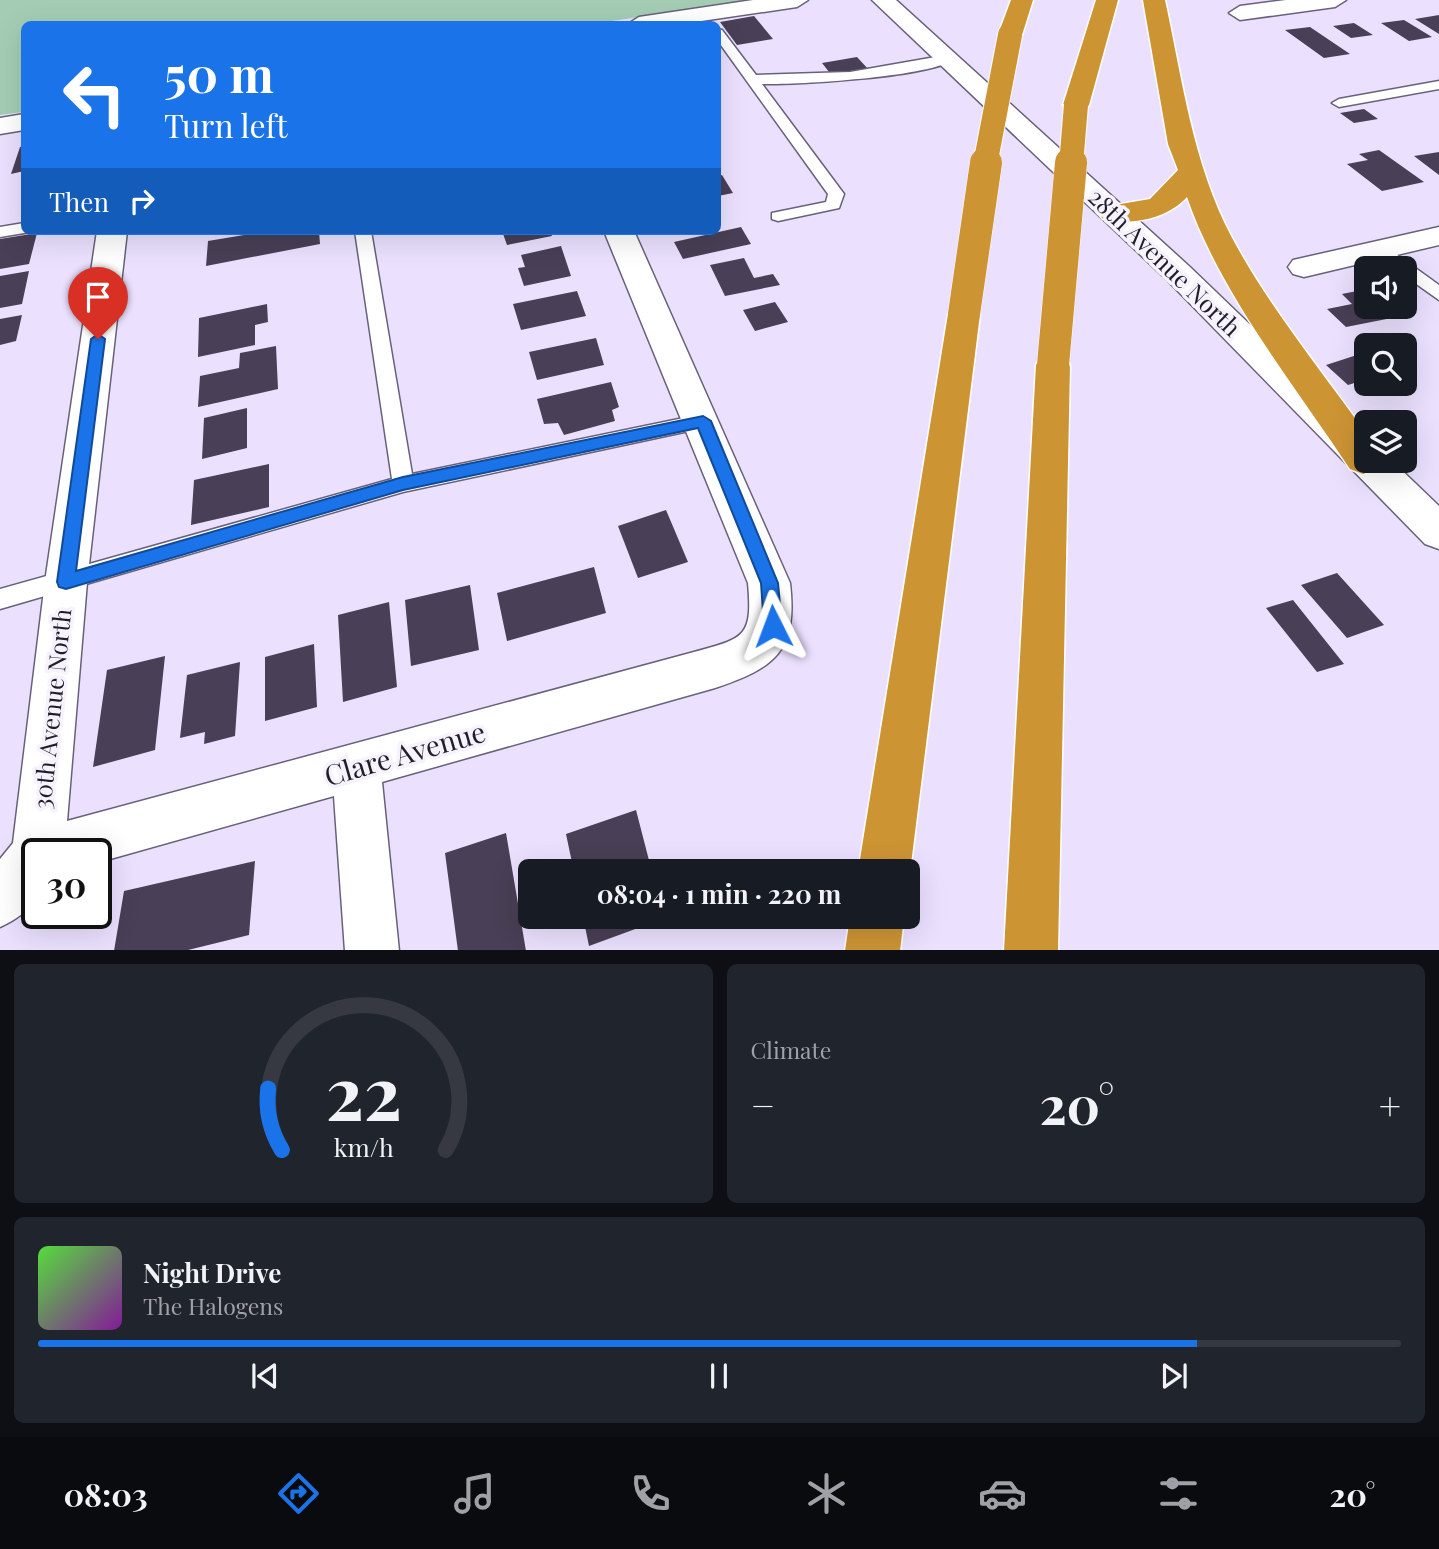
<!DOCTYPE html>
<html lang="en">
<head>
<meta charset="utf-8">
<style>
	body { margin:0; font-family:"Playfair Display",serif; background:#20242c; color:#f1f3f6; height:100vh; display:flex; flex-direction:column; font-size:26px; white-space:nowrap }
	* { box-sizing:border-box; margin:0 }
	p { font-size:23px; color:#9ea1a6 }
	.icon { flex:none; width:38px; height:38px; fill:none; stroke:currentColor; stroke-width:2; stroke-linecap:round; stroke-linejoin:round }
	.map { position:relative; height:950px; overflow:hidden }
	.panel { display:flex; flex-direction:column; gap:14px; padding:14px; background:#0d0f14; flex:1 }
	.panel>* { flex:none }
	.top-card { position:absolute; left:21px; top:21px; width:700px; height:214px; border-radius:10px; box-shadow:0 7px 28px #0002; background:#1a73e8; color:#fff; overflow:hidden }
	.buttons { position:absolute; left:1354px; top:256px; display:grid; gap:14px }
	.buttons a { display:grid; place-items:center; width:63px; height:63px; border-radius:10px; background:#171b24; box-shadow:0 7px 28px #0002; font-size:35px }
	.speed { position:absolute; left:21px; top:838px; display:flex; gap:14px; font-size:35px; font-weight:700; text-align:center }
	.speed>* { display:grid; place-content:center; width:91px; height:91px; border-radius:50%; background:#171b24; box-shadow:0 7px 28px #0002; line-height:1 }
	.speed .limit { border:4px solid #111; border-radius:10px; background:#fff; color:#111 }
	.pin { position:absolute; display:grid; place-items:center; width:60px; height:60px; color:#fff; margin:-72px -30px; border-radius:50% 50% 50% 0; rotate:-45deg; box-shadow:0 0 7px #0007 }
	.pin .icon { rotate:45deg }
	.me { position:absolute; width:77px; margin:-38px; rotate:357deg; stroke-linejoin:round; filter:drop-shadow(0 0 5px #0008) }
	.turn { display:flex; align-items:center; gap:24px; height:147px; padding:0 28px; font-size:32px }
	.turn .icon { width:91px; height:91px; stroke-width:2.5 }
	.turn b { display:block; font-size:49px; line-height:60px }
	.then { display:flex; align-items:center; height:66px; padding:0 28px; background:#0003; gap:14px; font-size:26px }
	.big { font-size:52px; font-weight:700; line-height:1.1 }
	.panel .tile { flex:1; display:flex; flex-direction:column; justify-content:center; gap:10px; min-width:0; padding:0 24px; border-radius:10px; background:#20242c }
	.panel .dial { align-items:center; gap:0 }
	.dial svg { height:182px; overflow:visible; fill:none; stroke:#363941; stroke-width:7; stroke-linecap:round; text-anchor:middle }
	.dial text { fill:#f1f3f6; stroke:none }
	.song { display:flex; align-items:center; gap:21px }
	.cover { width:84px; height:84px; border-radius:10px; background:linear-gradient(135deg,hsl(110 70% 55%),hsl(290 70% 35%)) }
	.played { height:7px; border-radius:4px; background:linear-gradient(90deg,#1a73e8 85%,#363941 85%) }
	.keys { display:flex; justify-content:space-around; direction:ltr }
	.heat { display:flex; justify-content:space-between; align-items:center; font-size:38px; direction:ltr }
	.panel .tiles { flex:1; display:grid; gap:14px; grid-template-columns:1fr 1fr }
	.tile:last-child { grid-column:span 2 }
	.trip { position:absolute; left:518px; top:859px; width:402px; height:70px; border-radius:10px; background:#171b24; box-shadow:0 7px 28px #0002; font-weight:700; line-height:70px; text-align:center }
	.tabs { display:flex; height:112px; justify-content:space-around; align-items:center; background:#090b0e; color:#9ea1a6 }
	.tabs .icon { width:49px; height:49px }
	.tabs .selected { color:#1a73e8 }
	.tabs b { font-size:32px; color:#f1f3f6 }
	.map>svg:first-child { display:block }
</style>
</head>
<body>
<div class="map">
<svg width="1439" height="951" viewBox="0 0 1439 951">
	<rect width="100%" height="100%" fill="#ebe1ff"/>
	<!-- green -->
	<path fill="#a4ccb4" d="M0,0H752L592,24H24V112L0,115Z"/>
	<!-- building -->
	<path fill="#493f56" d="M1439,15V34L1415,19Z
		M754,16L773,39L737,45L720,22Z
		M1404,20L1432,37L1409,41L1381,23Z
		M1354,23L1373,35L1351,38L1333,26Z
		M1310,27L1350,54L1324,58L1285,30Z
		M857,57L869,70L833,77L822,63Z
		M1364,109L1378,119L1354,123L1340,113Z
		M24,146V171L11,174L20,147Z
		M1379,150L1424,182L1382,191L1347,164L1368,160L1359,154Z
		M1439,152V175L1414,156Z
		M722,175L733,193L718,196V176Z
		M741,227L751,244L683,259L674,242Z
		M268,231H319L320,244L206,266L208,241Z
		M502,231H550L552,236L507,245Z
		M37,233L29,264L0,269V239Z
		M561,246L571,276L524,286L518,268L525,267L521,255Z
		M744,258L754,278L773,274L780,285L725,296L710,265Z
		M29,271L22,304L0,308V276Z
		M1367,289V306H1397L1407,315L1346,327L1327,309L1352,304L1342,294Z
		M577,291L586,316L521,330L513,304Z
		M775,302L788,322L755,331L743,310Z
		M267,304L268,322L255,325V345L198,357L199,318Z
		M22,315L16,341L0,345V319Z
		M596,338L604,365L537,380L529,352Z
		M276,346L278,389L198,407L200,376L239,368L240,353Z
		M1360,354L1367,360V379L1348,385L1326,365Z
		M611,382L619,407L612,410L615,421L564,435L558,423L544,424L537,399Z
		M247,408V448L202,459L204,418Z
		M269,464V507L191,525L194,480Z
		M666,510L688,562L638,578L618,526Z
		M594,567L606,613L507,641L497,593Z
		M1337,573L1384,625L1347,638L1301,585Z
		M470,585L479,650L411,666L405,600Z
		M1293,600L1344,664L1317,672L1266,608Z
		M389,602L397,687L343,702L338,615Z
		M314,644L317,707L265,721V657Z
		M165,656L155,750L93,767L107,670Z
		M240,662L235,736L204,744L205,732L180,738L187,675Z
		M636,810L652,872H574L566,834Z
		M506,833L526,951H458L445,853Z
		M255,861L249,935L184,951H114L124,891Z
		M583,917H668L589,946Z"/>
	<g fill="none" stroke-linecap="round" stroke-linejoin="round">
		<!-- service casing -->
		<g stroke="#69617a" stroke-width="3">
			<path id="service" d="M718,29L722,30L756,75L850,72L947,55L954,59C932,77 795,85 762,84L844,194L839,208L778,221L772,219V213L826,202L828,194L718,41Z
				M1439,81V89L1339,107L1332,103L1339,99Z
				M24,223V231L30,232L0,237V227Z
				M355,231H371L412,474L703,414L710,416L713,421L710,426L703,428L403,492L0,609V589L392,479Z
				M1382,244L1439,285V300L1405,276V268C1392,268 1382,260 1374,249Z"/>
		</g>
		<!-- minor casing -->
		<g stroke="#69617a" stroke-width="3">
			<path id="minor" d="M1286,0H1346L1335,7L1240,20L1229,13L1240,6Z
				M1439,227V245L1304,277L1293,274L1288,267L1293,260Z
				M97,231H127L87,582L67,821L694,652C744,638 753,638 748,583L604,231H634L790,583C798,651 775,668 715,688L382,782L399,951H345L334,796L96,863V854H37C37,892 39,910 0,927V859L13,843L45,582Z"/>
		</g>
		<!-- tertiary casing -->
		<g stroke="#69617a" stroke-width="3">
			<path id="tertiary" d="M753,0H808L797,7L681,24H628L639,17Z
				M24,114V130L0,134V118Z"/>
		</g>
		<!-- secondary casing -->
		<g stroke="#69617a" stroke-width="3">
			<path id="secondary" d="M872,0H896L1190,267L1367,437V460H1391L1439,506V549L1425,544L1168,281Z"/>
		</g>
		<!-- motorway casing -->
		<g stroke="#fff" stroke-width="3">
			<path id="motorway" d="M1011,0H1033L1022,35L1018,40H1002L998,35Z
				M1096,0H1118L1089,105L1085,110H1067L1063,105Z
				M1143,0H1165C1182,79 1193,164 1231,236C1268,306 1321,370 1367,435V460H1381L1376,469L1363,474L1350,469C1294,384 1220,293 1187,197C1167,219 1131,226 1103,219L1098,213L1103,207L1150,199L1178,170L1168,144Z
				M964,303L976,306L980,314L910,872L908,876V872H858L948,314L952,306Z
				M1053,353L1065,356L1070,365L1058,951H1004L1036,365L1041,356Z
				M850,917H904L900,951H845Z"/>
		</g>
		<!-- service -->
		<use href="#service" fill="#fff" fill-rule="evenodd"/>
		<!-- minor -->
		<use href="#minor" fill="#fff" fill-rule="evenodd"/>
		<!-- tertiary -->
		<use href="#tertiary" fill="#fff" fill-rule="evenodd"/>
		<!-- secondary -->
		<use href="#secondary" fill="#fff" fill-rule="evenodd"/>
		<!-- motorway -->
		<use href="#motorway" fill="#cd9434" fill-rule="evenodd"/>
		<!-- motorway-bridge-far1 casing -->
		<g stroke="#fff" stroke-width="26" stroke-linecap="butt">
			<path id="motorway-bridge-far1" d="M985,165L1010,35
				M1071,165L1076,105"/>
		</g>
		<!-- motorway-bridge casing -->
		<g stroke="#fff" stroke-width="33" stroke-linecap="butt">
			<path id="motorway-bridge" d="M964,314L986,163
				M1053,365L1071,163"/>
		</g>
		<!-- motorway-bridge-far1 -->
		<use href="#motorway-bridge-far1" stroke="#cd9434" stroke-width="24"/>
		<!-- motorway-bridge -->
		<use href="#motorway-bridge" stroke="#cd9434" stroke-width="32"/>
	</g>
	<!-- route -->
	<path fill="#1a73e8" stroke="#114b97" stroke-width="2" d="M98,334L105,339L76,571L403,477L703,416L711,421L778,583L782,626L779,631L773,634L766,631L764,626L761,583L698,428L403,490L66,589L59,587L57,582L91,339Z"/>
	<g text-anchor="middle" stroke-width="7" stroke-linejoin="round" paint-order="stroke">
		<!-- street labels -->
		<g font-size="24" fill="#221e29" stroke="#f6f2fe">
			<text transform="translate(1164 263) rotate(44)" y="8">28th Avenue North</text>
			<text transform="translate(53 709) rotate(-84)" y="8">30th Avenue North</text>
		</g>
		<!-- near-street labels -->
		<g font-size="28" fill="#221e29" stroke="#f6f2fe">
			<text transform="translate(405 754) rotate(-16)" y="10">Clare Avenue</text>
		</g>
	</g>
</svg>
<div class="buttons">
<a><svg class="icon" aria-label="sound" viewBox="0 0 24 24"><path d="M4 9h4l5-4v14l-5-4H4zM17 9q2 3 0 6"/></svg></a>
<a><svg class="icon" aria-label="search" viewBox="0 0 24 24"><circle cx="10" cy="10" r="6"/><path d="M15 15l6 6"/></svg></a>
<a><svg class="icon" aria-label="layers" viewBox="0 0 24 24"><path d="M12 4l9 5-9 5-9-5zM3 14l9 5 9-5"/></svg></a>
</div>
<div class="speed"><div class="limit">30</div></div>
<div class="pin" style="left:98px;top:339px;background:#d93025"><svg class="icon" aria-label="arrive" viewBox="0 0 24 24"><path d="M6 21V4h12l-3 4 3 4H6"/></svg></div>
<svg class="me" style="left:773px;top:626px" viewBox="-20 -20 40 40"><path d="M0-17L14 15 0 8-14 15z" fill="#1a73e8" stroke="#fff" stroke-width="4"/></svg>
<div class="trip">08:04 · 1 min · 220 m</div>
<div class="top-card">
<div class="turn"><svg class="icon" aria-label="left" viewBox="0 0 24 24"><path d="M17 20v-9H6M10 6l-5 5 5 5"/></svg><div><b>50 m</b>Turn left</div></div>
<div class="then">Then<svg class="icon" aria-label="right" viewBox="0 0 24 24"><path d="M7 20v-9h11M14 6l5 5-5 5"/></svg></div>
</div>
</div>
<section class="panel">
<div class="tiles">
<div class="tile dial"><svg viewBox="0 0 100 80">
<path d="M14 69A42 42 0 1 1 86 69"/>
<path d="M14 69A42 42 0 0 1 8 42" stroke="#1a73e8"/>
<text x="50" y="56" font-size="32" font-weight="700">22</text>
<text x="50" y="72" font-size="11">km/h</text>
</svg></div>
<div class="tile"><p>Climate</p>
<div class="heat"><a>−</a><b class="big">20°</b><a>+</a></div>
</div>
<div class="tile">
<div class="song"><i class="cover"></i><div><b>Night Drive</b><p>The Halogens</p></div></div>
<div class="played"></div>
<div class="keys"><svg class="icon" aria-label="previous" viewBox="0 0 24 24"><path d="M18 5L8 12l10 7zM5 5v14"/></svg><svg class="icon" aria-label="pause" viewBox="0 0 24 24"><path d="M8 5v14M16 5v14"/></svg><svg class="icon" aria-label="next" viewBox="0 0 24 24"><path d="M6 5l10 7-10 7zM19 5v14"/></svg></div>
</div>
</div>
</section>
<nav class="tabs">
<b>08:03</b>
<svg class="icon selected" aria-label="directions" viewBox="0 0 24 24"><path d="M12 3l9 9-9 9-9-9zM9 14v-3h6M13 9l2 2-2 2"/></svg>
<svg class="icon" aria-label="music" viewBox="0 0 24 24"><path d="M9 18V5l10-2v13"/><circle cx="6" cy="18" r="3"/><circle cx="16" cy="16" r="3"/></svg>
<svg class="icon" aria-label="phone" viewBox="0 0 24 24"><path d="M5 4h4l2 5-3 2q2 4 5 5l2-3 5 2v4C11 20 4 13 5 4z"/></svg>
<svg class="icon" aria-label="climate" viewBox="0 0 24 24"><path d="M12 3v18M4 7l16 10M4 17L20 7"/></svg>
<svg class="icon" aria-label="car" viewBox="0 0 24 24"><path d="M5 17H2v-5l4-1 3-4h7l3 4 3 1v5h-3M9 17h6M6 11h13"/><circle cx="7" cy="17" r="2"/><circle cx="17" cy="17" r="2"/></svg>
<svg class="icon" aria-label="filters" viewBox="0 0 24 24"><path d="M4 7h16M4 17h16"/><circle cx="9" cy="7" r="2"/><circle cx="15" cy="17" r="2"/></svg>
<b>20°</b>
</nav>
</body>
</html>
